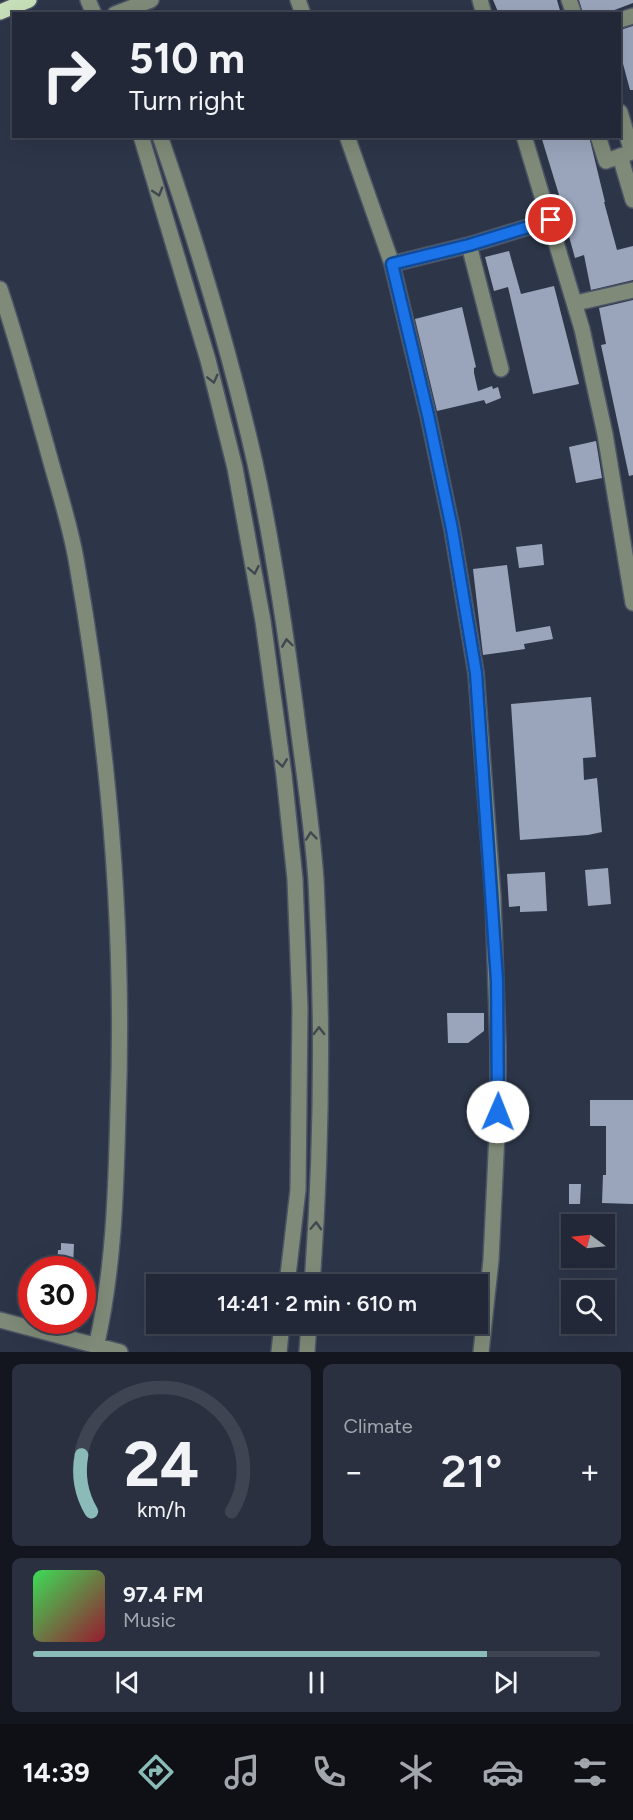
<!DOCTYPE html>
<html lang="en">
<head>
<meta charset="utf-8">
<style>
	body { margin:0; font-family:Figtree,sans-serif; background:#2a303f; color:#f1f3f6; height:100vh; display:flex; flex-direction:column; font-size:22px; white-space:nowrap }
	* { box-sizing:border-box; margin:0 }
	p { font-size:20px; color:#a2a6ad }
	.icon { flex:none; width:33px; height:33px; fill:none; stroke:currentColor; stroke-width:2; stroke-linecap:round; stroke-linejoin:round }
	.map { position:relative; height:1352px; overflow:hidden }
	.drawer { display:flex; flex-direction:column; gap:12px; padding:12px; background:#13161e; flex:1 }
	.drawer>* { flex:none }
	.hud { position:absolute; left:12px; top:12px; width:609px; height:126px; border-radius:0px; box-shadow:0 6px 24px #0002,0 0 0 2px #3f4452; background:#222837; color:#f1f3f6; overflow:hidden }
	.needle { width:39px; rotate:285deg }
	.fabs { position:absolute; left:561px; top:1214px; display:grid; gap:12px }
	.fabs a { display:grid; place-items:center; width:54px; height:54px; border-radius:0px; background:#222837; box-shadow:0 6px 24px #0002,0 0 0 2px #3f4452; font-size:30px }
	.speed { position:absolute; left:18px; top:1256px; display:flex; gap:12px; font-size:30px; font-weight:700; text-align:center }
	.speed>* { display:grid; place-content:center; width:78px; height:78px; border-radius:50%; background:#222837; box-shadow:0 6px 24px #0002,0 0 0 2px #3f4452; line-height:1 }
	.speed .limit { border:9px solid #d22; background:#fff; color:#111 }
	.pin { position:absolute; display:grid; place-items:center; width:51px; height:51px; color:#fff; margin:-26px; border:3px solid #fff; border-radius:50%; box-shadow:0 2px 6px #0007 }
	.me { position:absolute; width:66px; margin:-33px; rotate:1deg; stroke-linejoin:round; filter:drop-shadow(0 0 4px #0008) }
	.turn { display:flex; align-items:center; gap:21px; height:126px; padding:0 18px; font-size:27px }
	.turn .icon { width:78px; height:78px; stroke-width:2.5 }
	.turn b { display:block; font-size:42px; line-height:51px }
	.big { font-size:45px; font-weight:600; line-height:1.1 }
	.drawer .card { flex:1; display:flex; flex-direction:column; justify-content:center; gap:9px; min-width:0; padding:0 21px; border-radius:9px; background:#2a303f }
	.drawer .dial { align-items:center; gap:0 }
	.dial svg { height:156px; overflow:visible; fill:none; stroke:#3f4452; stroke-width:7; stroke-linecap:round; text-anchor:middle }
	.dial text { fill:#f1f3f6; stroke:none }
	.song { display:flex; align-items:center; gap:18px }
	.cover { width:72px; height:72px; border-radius:9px; background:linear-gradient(135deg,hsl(130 70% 55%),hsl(350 70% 35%)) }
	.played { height:6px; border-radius:3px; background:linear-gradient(90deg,#8bbbb9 80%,#3f4452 80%) }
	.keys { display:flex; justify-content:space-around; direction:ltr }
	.heat { display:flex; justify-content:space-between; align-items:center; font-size:33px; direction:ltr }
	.drawer .tiles { flex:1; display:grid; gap:12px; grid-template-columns:1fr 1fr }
	.card:last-child { grid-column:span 2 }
	.trip { position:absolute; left:146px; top:1274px; width:342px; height:60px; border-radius:0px; background:#222837; box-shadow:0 6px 24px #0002,0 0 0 2px #3f4452; font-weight:600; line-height:60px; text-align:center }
	.tab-bar { display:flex; height:96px; justify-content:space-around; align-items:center; background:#0e1016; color:#a2a6ad }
	.tab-bar .icon { width:42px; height:42px }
	.tab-bar .selected { color:#8bbbb9 }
	.tab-bar b { font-size:27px; color:#f1f3f6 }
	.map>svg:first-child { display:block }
</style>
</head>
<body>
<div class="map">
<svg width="633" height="1352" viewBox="0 0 633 1352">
	<rect width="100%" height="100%" fill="#2d3649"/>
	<!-- building -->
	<path fill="#9aa5bc" d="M493,0H557L561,14H499Z
		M579,0H633V3L604,14H583Z
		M633,26V90H630L622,60L620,61V30Z
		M541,136H589L605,202H604L617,250L633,246V280L591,290L584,255L575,258L565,222L567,221Z
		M509,251L521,294L554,286L579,384L533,394L508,287L494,291L485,257Z
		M633,300V475L629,476L601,345L606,344L599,308Z
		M462,307L476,367L474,368V373L478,391L492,386L493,389L498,387L501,398L486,404L484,400L437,411L415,319Z
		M596,441L602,478L576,483L569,447Z
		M542,544L544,565L519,568L516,547Z
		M507,565L516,632L550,626L553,639L524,644L525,649L483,655L473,569Z
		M591,697L596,757L583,758L584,780L597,778L602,832L588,835L520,840L511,704Z
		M608,868L611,904L588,906L585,870Z
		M545,872L547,911L520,912V906L509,907L507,874Z
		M447,1013H484V1031L468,1043H448Z
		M590,1100H633V1204L602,1203L603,1175H606V1126H590Z
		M569,1184H581L580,1204H569Z
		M61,1243L74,1244L73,1267L57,1266L58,1250H61Z
		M334,1273L369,1276L368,1284H333Z"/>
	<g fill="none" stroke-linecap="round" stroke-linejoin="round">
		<!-- minor casing -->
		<g stroke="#4c5466" stroke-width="18">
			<path id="minor" d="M88,0L94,14
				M298,0L303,14
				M480,0L484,14
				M569,0L574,14
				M115,14L151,0
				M620,20L633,16
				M141,136L208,360L235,468L263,621L284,775L295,879L300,1008L298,1190L287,1284
				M160,136C197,243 230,352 255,463C273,545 285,628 296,711C303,767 312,824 316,880C323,1014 322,1150 312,1284
				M347,136L392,264L428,415L452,529L476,673L493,896L498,1046V1112L491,1260L481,1352
				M524,136L582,329L605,434L633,603
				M598,136L606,161L632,152L620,112
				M620,156L633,200
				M469,245L501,369
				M392,264L469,245L551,220
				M0,289C17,340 31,392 46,444C56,482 69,520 76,559C108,740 125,926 118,1111C116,1190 114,1270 96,1347
				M576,303L633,290
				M0,1320L120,1352
				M279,1352L282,1323
				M307,1352L309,1323"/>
		</g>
		<!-- major casing -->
		<g stroke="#4c5466" stroke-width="18">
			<path id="major" d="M0,12L29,0"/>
		</g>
		<!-- minor -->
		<use href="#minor" stroke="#7f8b78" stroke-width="15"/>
		<!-- major -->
		<use href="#major" stroke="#c8e0b9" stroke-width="15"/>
	</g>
	<!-- one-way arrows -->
	<defs><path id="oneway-chevron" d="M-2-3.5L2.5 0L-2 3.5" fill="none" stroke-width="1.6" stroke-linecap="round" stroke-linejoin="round" transform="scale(1.5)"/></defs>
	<g stroke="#3f4850">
		<use href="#oneway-chevron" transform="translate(158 192) rotate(73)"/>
		<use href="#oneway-chevron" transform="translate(213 379) rotate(76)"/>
		<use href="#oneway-chevron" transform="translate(254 570) rotate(79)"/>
		<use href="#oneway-chevron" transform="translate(287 643) rotate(-98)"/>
		<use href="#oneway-chevron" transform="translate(282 763) rotate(82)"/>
		<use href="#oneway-chevron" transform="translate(311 836) rotate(-96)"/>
		<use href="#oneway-chevron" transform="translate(319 1031) rotate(-90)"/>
		<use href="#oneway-chevron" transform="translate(316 1226) rotate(-87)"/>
	</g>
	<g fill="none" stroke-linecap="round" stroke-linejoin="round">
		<!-- route casing -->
		<g stroke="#114b97" stroke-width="15">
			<path id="route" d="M498,1112L497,981L476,673L452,529L428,415L392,264L469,245L551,220"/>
		</g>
		<!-- route -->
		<use href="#route" stroke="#1a73e8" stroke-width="10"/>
	</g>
</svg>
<div class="fabs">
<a><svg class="needle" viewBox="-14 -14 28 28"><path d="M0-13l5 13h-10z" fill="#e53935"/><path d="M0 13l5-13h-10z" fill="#a2a6ad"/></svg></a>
<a><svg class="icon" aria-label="search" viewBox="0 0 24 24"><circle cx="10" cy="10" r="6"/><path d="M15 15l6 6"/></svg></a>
</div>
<div class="speed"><div class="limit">30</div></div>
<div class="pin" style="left:551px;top:220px;background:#d93025"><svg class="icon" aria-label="arrive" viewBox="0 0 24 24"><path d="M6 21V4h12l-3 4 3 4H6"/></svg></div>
<svg class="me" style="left:498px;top:1112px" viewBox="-20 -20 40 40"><circle r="19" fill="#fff"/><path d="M0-13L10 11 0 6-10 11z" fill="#1a73e8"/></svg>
<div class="trip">14:41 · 2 min · 610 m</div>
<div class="hud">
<div class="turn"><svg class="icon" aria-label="right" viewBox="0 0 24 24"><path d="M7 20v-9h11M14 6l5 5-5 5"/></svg><div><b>510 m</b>Turn right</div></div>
</div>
</div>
<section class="drawer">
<div class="tiles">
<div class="card dial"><svg viewBox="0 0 100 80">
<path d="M14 69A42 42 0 1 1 86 69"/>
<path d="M14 69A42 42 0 0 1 9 40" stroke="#8bbbb9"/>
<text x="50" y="56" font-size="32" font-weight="700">24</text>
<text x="50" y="72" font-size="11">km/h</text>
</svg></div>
<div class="card"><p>Climate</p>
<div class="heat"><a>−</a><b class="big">21°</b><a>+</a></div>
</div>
<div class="card">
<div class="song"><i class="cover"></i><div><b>97.4 FM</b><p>Music</p></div></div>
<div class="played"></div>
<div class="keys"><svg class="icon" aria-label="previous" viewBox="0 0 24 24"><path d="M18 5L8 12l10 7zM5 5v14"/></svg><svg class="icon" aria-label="pause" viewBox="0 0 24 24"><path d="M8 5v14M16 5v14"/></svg><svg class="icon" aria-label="next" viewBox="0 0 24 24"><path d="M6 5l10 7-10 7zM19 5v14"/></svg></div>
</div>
</div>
</section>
<nav class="tab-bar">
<b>14:39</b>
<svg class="icon selected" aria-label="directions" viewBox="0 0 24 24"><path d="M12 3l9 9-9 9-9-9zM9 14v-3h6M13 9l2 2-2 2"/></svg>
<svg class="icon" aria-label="music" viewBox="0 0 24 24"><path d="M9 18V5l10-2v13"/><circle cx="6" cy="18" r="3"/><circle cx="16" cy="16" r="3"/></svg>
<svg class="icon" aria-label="phone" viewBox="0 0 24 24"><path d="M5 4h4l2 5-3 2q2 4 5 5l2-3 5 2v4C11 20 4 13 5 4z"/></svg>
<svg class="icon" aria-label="climate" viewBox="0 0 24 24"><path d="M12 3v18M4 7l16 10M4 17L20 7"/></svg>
<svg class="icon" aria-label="car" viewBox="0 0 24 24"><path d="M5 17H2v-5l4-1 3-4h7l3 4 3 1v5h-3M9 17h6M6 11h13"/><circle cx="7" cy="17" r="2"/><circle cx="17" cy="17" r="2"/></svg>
<svg class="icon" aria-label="filters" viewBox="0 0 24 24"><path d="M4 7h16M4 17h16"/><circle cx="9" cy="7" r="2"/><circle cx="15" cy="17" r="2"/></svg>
</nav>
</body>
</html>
